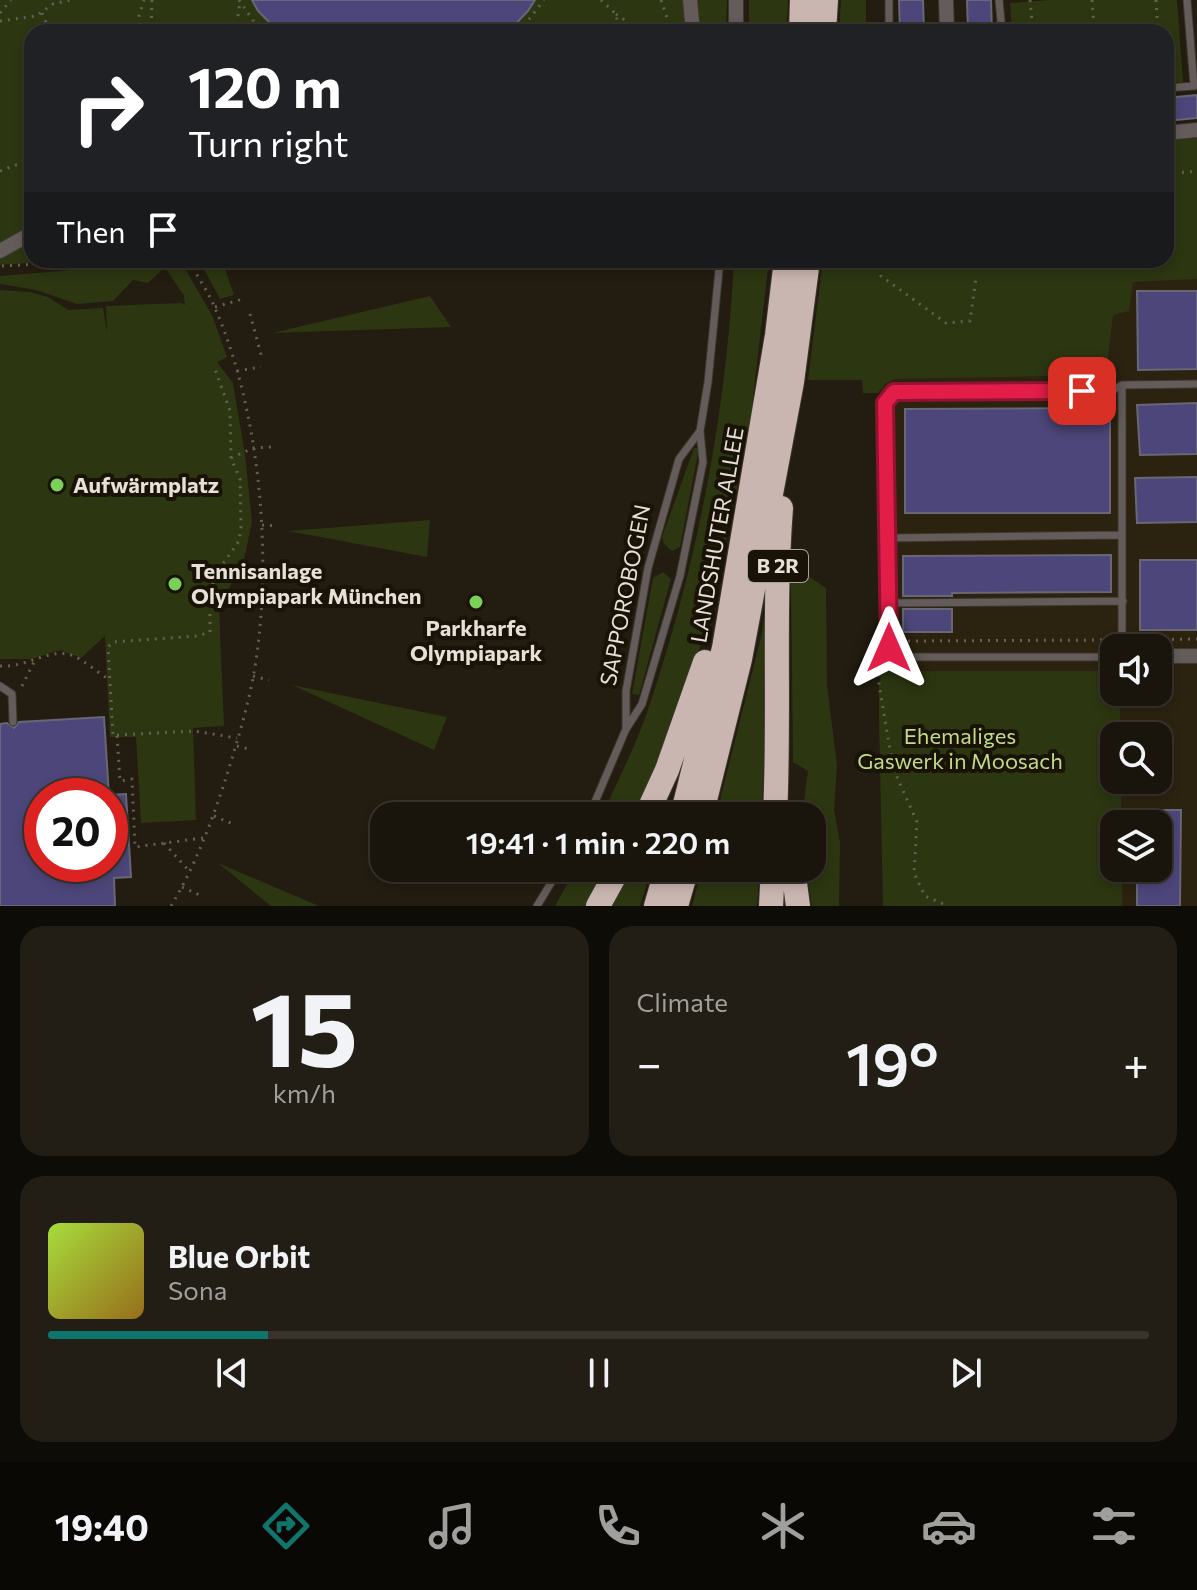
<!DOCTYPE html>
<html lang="en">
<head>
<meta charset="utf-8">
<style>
	body { margin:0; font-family:Commissioner,sans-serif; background:#231e15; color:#f1f3f6; height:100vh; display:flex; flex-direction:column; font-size:30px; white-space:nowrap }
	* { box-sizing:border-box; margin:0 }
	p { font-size:26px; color:#9f9f9d }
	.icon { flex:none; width:44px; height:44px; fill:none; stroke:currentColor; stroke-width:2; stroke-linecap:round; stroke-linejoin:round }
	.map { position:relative; height:906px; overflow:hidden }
	.details { display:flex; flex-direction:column; gap:20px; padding:20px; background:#0e0c07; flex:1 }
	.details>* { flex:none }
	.hud { position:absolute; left:24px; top:24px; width:1150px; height:244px; border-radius:24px; box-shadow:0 4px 12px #0003,0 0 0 2px #38342d; background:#202124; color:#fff; overflow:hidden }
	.tools { position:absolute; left:1100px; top:634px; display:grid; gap:16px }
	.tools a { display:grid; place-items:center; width:72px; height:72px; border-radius:16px; background:#1a150c; box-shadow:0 4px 12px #0003,0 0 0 2px #38342d; font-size:40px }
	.speed { position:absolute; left:24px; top:778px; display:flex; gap:16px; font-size:40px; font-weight:700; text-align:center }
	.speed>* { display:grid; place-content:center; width:104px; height:104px; border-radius:50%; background:#1a150c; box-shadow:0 4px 12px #0003,0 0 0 2px #38342d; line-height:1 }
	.speed .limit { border:12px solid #d22; background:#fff; color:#111 }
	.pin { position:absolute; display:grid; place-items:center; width:68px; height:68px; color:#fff; margin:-34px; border-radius:16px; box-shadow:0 4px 12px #0006 }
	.me { position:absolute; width:88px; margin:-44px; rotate:0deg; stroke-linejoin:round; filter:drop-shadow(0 0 6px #0008) }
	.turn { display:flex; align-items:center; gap:28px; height:168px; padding:0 32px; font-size:36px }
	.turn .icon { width:104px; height:104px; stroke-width:2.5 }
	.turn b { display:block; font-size:56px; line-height:68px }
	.then { display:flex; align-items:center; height:76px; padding:0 32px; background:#0003; gap:16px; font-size:30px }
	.big { font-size:60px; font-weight:600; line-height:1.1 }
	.details .widget { flex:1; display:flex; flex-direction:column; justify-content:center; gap:12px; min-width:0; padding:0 28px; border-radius:24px; background:#231e15 }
	.details .dial { align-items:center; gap:0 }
	.dial b { font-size:104px; line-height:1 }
	.song { display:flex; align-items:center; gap:24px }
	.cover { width:96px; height:96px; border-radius:12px; background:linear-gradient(135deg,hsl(80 70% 55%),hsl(40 70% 35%)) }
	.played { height:8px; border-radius:4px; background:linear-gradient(90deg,#0f766e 20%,#38342d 20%) }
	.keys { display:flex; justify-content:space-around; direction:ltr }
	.heat { display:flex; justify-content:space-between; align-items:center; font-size:44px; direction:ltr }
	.details .tiles { flex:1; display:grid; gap:20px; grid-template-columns:1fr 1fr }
	.widget:last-child { grid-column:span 2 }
	.trip { position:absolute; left:370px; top:802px; width:456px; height:80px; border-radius:24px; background:#1a150c; box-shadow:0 4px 12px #0003,0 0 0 2px #38342d; font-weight:600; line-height:80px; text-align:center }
	.dock { display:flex; height:128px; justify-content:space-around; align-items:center; background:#0a0805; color:#9f9f9d }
	.dock .icon { width:56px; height:56px }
	.dock .on { color:#0f766e }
	.dock b { font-size:36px; color:#f1f3f6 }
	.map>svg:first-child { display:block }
</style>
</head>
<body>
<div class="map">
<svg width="1197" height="906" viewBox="0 0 1197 906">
	<rect width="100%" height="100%" fill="#231c10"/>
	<!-- built -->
	<path fill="#2c2210" d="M1197,279V906H1122V868H1158V824H1121V780H1158V736H1120V692H1158V648H1114V671H882L880,379L1116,280Z"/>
	<!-- green -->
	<path fill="#2c3611" d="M0,0H727L726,32H32V260H66L0,265Z
		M749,0H788L786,32H749Z
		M841,0H866V32H839Z
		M1050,0H1177L1183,82L1166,83V32H1012L1010,3Z
		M1197,138V279L1133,282L1129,311L1113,315L1106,375L894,379L885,384L878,393H863L862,380H808L823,260H1166V141Z
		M108,260H180L212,315L227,357L217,362L233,383L245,454L252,522L244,560L219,607L224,726L193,728L196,820L141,823L136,737H110L105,636L81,658L60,650L32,659H0V290L30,292L48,297L68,310L103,308L107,332L106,306L182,303L185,305L184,296L165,267L148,283L133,280L113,301L77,304L36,290L0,284V276L109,267Z
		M199,260H222L234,295L220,299Z
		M734,260H769L749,432L709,620L670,736L633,816H602C616,784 632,753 644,721C696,572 726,417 734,260Z
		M430,296L451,327L272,333Z
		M694,448H699L680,547L672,551L664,544L662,537Z
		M430,520L427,557L288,531Z
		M769,569L762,816H716L762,633Z
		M663,572L671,579L639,695L632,694L653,578Z
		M804,573L826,588L827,685L837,765L834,810L840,843L839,906H812L806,868H812V816H802L808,771L793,762L791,581Z
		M882,671H1114V692H1120V736H1114V780H1121V824H1114V868H1122V906H883L879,721V684Z
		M292,685L447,717L434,750Z
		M218,863L319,906H271Z
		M576,868H610L589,906H555Z
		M628,868H652L640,906H608Z
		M702,868H760L757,906H692Z"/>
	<!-- building -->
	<path fill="#4d467a" stroke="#676776" stroke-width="2" d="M252,0H535L528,11L508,32H279L258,11Z
		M899,0H923L924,32H900Z
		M967,0H991L992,32H968Z
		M1197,95V118L1166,121V98Z
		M1137,291H1197V369L1138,370Z
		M1197,403V454L1140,455L1137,405Z
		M1110,408V513H905V409Z
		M1197,477V522L1137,523L1135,478Z
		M1111,555V592L952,593V596H903V556Z
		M1140,560H1197V630H1140Z
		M903,609H952V632H903Z
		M104,717L109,796H42V864H110V795L126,794L131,877L114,878L115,906H0V724L7,723L14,728L19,722Z
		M1138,810H1181L1180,906H1137V868H1158V824H1138Z"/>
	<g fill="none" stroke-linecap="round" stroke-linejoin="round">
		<!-- lane casing -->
		<g stroke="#3e372c" stroke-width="9">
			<path id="lane" d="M889,0V32
				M999,0L1002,32
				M1166,88L1194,86L1187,0
				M1122,385L1197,384
				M888,538L1122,535
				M888,603L1123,601
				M1114,657H898L889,648L885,403L894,392L1113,390L1122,385V648
				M0,686L12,694L13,722
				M626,727V691L648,568L679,459L700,431
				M589,816L626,729L642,704L680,576L703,462L700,431L708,382L720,260
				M537,906L560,868"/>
		</g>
		<!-- street casing -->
		<g stroke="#3e372c" stroke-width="16">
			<path id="street" d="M690,0L693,32
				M946,0L947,32
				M736,32V0
				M1166,133L1197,130
				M0,251L32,233
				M1158,656H1197"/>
		</g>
		<!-- highway casing -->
		<g stroke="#3e372c" stroke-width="26">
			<path id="highway" d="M801,32L802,0
				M824,32L826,0
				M646,816L667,770L705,662
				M682,816L724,648L777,335L786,260
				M701,816L740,659L792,382L808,260
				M775,816C780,714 773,610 781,508
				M793,868L798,906
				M598,906L619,868
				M656,906L667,868
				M676,906L687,868
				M771,906L773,868"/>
		</g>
		<!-- path -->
		<path stroke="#655f54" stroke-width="3" stroke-dasharray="2 6" stroke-linecap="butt" d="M152,0L151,29L155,32L165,27L164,32
			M239,0L261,32
			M601,0L616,14L619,32
			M661,0L672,32
			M1030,0L1033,32
			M1092,0L1094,26
			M1156,0L1158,32
			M0,13L11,0
			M42,13L50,32
			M616,14L642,32
			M0,21L36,16L53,4L71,0
			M134,32L144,0
			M172,32H188
			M236,32L240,1
			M519,32L544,0
			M1084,32V27L1106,25V32
			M0,171L32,159
			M1166,174L1197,171
			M875,260L881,276L946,323L970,321L976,278
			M2,266L114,260
			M215,307L243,299
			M250,314L262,358
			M237,371L261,367
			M231,458L253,448L273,447
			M262,525L278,526
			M260,604L278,609
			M1132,640L1197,639
			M900,641L1113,640
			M891,664L879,674V684L893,768L917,822L914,873L925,896L948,906
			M0,666C26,668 49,648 71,655C84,660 98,673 110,680
			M253,676L269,680
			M22,686L34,662
			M117,735L194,731L237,738
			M237,746L252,750
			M214,816L233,824
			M203,838L135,847L132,779L120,781L117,735H113L108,647L113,642L198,636L210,632V590L220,568L239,541L241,527L240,479L231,458L230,411L215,369
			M164,843L190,872
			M182,887L202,896
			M171,906C194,868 210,826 224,784C235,749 246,714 253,678C274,566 261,413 215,308C208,291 197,276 188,260"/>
		<!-- lane -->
		<use href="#lane" stroke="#645c5a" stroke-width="7"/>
		<!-- street -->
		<use href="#street" stroke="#645c5a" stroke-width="14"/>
		<!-- highway -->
		<use href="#highway" stroke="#cab6b1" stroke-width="24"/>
	</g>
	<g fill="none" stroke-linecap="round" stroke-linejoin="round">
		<!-- route casing -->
		<g stroke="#92132f" stroke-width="20">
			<path id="route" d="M889,648L885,403L894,392L1082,391"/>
		</g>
		<!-- route -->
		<use href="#route" stroke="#e11d48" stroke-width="14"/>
	</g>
	<!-- markers -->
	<g fill="#7ad157" stroke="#191207" stroke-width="3">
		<circle cx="57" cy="485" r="8"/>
		<circle cx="175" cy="584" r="8"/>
		<circle cx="476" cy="602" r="8"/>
	</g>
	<g text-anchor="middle" stroke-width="8" stroke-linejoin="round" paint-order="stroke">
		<!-- shield labels -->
		<rect fill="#191207" stroke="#a8a299" stroke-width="2" x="748" y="550" width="60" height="32" rx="6"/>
		<g font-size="20" font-weight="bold" fill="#e5e0d8">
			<text x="778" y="573">B 2R</text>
		</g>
		<!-- poi labels -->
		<g font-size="22" font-weight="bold" fill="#e5e0d8" stroke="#191207" text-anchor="start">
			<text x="73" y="493">Aufwärmplatz</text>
			<text x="191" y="579">Tennisanlage<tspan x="191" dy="25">Olympiapark München</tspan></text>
			<text x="476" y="636" text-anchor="middle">Parkharfe<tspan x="476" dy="25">Olympiapark</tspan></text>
		</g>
		<!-- street labels -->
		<g font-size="22" fill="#e5e0d8" stroke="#191207">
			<text transform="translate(717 535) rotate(-80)" y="8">LANDSHUTER ALLEE</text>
			<text transform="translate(625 595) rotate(-79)" y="8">SAPPOROBOGEN</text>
		</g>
		<!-- park labels -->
		<g font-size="22" fill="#c1db86" stroke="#191207">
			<text x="960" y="744">Ehemaliges<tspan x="960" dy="25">Gaswerk in Moosach</tspan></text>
		</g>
	</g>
</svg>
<div class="tools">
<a><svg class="icon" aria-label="sound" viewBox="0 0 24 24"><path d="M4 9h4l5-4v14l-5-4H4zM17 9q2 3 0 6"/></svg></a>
<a><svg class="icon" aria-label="search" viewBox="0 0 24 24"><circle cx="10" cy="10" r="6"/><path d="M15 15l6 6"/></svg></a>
<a><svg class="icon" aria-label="layers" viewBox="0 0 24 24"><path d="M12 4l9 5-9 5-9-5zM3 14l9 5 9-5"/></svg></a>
</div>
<div class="speed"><div class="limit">20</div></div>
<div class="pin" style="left:1082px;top:391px;background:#d93025"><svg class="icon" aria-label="arrive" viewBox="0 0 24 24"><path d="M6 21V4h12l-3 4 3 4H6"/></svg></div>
<svg class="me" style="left:889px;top:648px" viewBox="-20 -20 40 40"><path d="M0-17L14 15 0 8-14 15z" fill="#e11d48" stroke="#fff" stroke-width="4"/></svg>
<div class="trip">19:41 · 1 min · 220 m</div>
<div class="hud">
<div class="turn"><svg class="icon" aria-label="right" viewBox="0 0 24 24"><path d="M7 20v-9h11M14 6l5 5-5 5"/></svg><div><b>120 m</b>Turn right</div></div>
<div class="then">Then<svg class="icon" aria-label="arrive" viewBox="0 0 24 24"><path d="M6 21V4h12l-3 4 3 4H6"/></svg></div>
</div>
</div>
<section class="details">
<div class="tiles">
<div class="widget dial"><b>15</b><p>km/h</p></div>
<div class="widget"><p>Climate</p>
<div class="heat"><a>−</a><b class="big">19°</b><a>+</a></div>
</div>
<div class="widget">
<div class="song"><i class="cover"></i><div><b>Blue Orbit</b><p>Sona</p></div></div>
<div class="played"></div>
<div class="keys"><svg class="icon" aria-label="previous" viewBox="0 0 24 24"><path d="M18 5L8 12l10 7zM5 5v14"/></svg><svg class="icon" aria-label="pause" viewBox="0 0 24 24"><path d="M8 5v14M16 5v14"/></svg><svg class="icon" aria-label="next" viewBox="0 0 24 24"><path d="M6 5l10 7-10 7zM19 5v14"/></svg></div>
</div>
</div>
</section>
<nav class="dock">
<b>19:40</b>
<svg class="icon on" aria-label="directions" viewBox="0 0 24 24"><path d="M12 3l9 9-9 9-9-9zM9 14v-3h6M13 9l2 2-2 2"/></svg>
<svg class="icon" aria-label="music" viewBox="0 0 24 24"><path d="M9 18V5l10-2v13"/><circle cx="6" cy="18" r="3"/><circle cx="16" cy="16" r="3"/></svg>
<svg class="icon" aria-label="phone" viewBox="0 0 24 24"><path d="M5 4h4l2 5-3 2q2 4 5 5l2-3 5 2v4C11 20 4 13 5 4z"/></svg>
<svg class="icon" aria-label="climate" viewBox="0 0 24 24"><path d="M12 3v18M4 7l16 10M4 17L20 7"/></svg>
<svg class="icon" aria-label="car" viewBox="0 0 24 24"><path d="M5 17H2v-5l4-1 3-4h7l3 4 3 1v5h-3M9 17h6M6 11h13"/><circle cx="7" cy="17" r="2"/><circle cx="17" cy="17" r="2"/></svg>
<svg class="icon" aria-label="filters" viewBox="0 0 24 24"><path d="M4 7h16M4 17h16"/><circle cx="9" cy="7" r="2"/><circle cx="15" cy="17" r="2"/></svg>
</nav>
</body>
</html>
